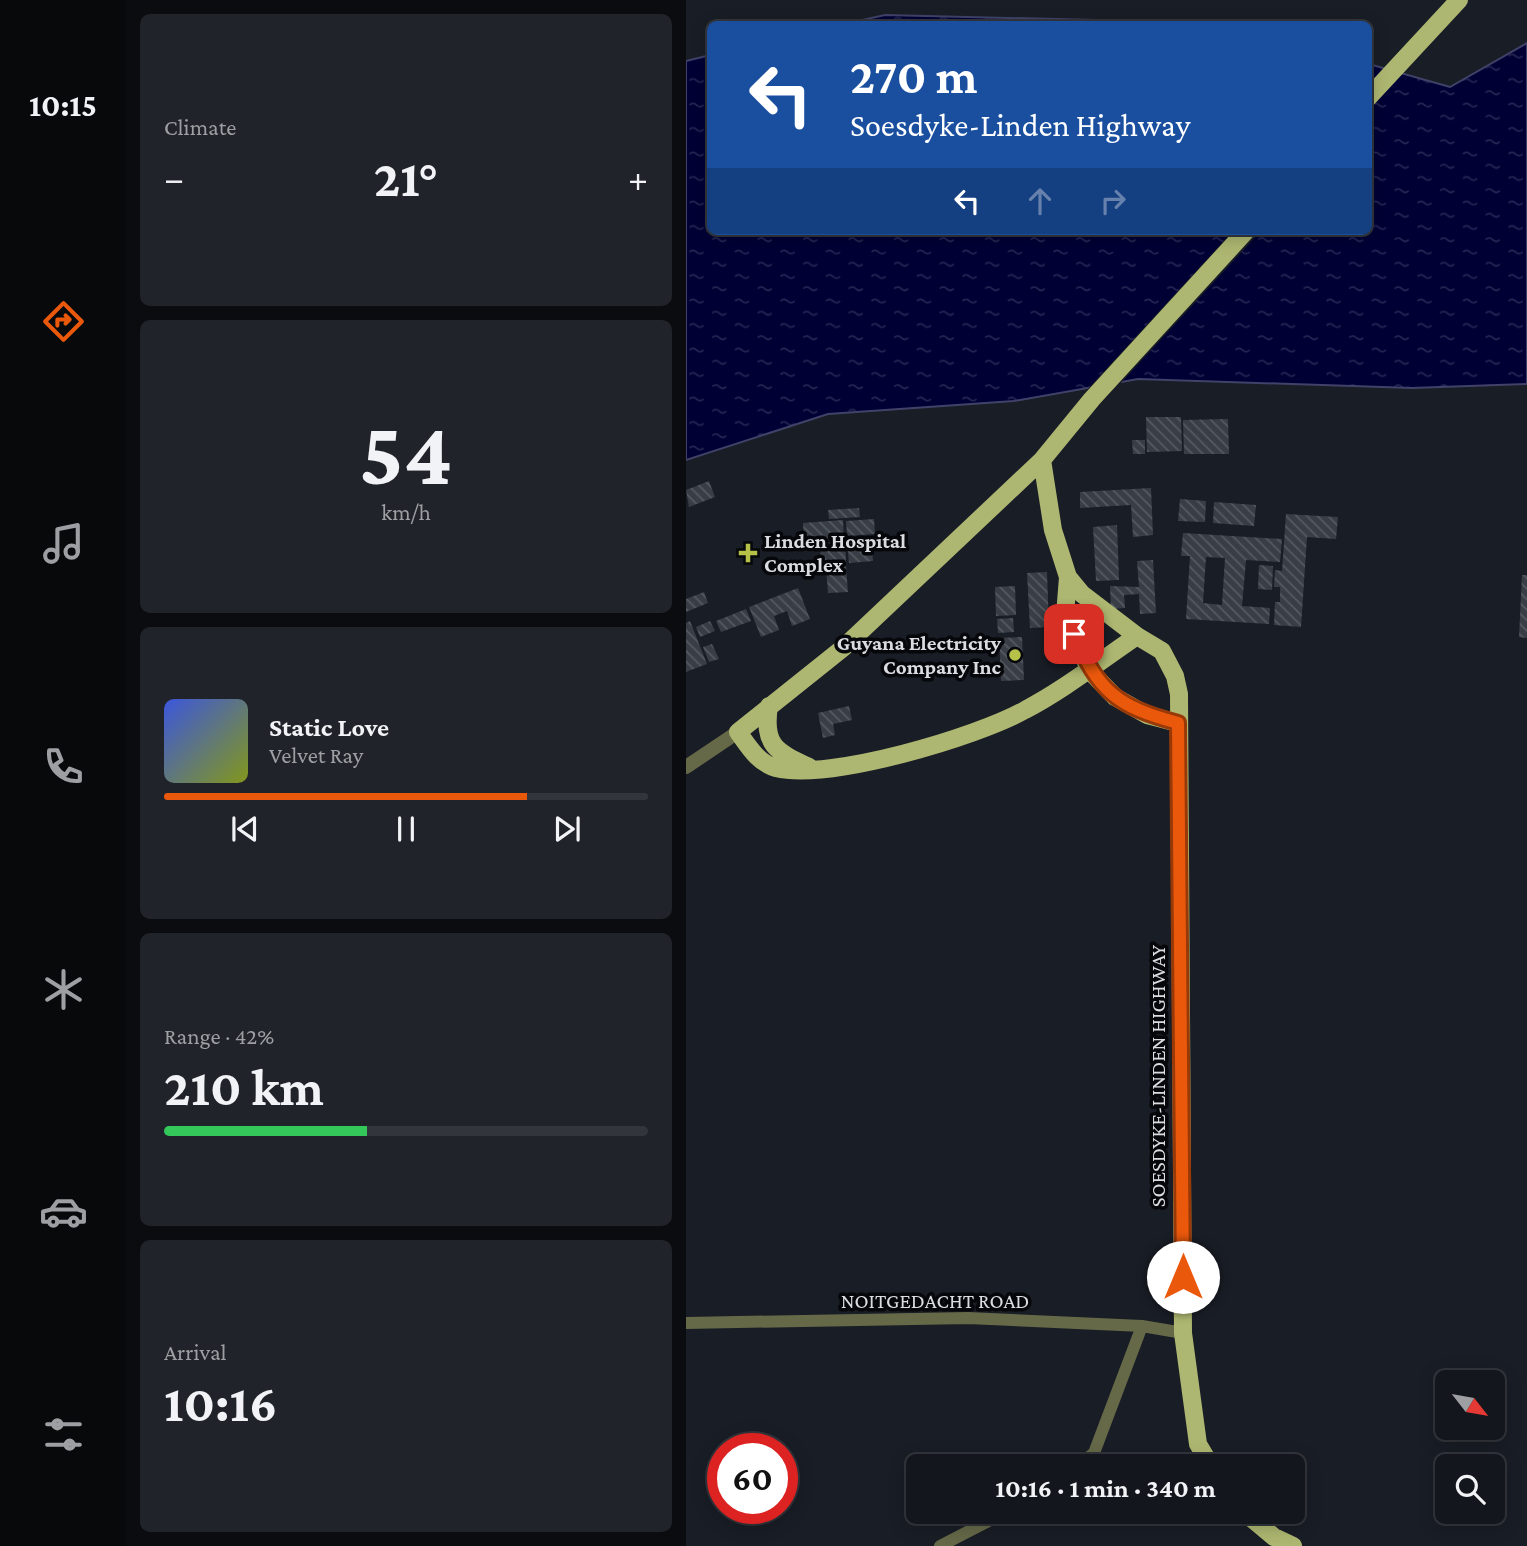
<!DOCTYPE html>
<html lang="en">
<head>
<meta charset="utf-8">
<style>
	body { margin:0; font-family:"Crimson Pro",serif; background:#202329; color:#f1f3f6; height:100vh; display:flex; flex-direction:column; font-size:26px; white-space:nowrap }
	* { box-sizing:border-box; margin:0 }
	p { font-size:23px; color:#9d9fa3 }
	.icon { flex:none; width:38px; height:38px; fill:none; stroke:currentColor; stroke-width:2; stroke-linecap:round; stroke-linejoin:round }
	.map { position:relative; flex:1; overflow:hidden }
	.panel { display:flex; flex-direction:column; gap:14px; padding:14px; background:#0a0c0f; width:560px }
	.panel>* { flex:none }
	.guide { position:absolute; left:21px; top:21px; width:665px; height:214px; border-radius:10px; box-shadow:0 4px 18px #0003,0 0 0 2px #32353b; background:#1a4fa0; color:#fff; overflow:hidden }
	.needle { width:46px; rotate:121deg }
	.buttons { position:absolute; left:749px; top:1370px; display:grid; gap:14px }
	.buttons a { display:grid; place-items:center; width:70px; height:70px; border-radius:10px; background:#13161c; box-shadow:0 4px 18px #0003,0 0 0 2px #32353b; font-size:35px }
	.speed { position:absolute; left:21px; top:1433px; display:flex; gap:14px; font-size:35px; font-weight:700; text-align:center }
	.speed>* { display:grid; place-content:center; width:91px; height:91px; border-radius:50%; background:#13161c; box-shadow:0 4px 18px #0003,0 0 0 2px #32353b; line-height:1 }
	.speed .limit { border:10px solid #d22; background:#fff; color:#111 }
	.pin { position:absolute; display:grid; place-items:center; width:60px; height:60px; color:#fff; margin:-30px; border-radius:14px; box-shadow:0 4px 10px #0006 }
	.me { position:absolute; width:77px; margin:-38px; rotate:0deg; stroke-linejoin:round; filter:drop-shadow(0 0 5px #0008) }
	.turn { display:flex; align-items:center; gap:24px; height:147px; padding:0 28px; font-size:32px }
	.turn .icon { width:91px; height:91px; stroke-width:2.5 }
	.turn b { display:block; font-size:49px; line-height:60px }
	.lanes { display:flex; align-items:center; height:66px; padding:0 28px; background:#0003; justify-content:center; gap:35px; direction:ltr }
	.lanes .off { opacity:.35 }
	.big { font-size:52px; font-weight:700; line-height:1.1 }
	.panel .widget { flex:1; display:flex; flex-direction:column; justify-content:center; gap:10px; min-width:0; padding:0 24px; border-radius:10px; background:#202329 }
	.panel .dial { align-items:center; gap:0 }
	.dial b { font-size:91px; line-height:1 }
	.song { display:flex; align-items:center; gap:21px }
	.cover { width:84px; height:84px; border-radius:10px; background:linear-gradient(135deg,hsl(230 70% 55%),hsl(70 70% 35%)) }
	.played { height:7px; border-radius:4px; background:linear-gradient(90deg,#ea580c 75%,#32353b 75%) }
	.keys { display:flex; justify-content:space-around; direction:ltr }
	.heat { display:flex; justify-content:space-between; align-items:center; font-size:38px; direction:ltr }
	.charge { height:10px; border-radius:5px; background:linear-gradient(90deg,#34c759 42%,#32353b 0) }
	.trip { position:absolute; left:220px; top:1454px; width:399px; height:70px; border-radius:10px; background:#13161c; box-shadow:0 4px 18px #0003,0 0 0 2px #32353b; font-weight:700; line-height:70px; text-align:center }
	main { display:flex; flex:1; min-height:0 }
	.dock { display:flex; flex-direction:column; width:126px; justify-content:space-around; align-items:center; background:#08090b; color:#9d9fa3 }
	.dock .icon { width:49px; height:49px }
	.dock .current { color:#ea580c }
	.dock b { font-size:32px; color:#f1f3f6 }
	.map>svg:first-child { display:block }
</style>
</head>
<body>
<main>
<nav class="dock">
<b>10:15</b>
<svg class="icon current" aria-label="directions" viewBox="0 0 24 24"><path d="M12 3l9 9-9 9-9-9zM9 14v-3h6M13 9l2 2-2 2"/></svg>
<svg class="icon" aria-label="music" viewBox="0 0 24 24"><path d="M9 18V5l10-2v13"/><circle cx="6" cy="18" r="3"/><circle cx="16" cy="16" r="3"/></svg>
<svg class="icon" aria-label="phone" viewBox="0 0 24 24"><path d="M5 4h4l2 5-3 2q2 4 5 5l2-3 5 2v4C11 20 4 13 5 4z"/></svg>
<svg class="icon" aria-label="climate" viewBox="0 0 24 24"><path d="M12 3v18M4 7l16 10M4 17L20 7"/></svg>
<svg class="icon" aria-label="car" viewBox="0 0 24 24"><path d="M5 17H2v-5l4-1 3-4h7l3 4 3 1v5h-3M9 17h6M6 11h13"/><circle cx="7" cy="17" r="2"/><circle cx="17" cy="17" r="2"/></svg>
<svg class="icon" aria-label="filters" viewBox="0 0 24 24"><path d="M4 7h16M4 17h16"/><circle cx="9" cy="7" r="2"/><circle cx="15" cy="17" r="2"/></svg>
</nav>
<section class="panel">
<div class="widget"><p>Climate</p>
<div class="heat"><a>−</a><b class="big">21°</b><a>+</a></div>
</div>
<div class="widget dial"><b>54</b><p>km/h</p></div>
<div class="widget">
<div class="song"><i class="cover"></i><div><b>Static Love</b><p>Velvet Ray</p></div></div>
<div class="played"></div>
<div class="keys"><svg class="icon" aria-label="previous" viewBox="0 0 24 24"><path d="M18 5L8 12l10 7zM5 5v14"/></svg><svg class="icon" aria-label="pause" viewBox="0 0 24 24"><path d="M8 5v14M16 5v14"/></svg><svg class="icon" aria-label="next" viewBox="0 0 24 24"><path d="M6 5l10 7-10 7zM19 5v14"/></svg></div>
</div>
<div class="widget"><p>Range · 42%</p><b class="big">210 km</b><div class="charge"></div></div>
<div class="widget"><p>Arrival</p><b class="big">10:16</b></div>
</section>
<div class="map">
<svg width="841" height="1546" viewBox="0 0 841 1546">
	<defs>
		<pattern id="water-ripples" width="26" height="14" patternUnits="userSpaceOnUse" patternTransform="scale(1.75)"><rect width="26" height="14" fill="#000035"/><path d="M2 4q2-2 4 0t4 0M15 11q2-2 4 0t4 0" fill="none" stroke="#252552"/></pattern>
		<pattern id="building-back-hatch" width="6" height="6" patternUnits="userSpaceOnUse" patternTransform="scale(1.75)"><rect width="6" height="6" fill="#393e46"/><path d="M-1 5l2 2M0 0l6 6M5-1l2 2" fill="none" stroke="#555960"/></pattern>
	</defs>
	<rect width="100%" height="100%" fill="#191d25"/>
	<!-- water -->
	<path fill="url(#water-ripples)" stroke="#414269" stroke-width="2" d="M199,15L537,23L541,24H158Z
		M841,43V384L726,388L452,379L328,401L142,414L0,460V61L24,55V231H682L683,64L764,87Z"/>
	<!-- pier -->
	<path fill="#191d25" d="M547,231H575L433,385L399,392Z"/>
	<!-- building -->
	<path fill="url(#building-back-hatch)" fill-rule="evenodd" d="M460,417H495L496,451L461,452Z
		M542,419L543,454H498L497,420Z
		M446,440H459V454H447Z
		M23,481L29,497L3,507L0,490Z
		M465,488L467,535L447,537L445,505L394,508V492Z
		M494,499L520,501L519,522L492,521Z
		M528,502L570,505L568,526L527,523Z
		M173,508L174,517L143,519L142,510Z
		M600,514L652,517L650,539L621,537L615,627L588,625L589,602H594V587H588L589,570L596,571Z
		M188,519L189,534L161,536L160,521Z
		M157,520L158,538L118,541L117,523Z
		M431,525L433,580L410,581L407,527Z
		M497,533L596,539L594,562L560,560L556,606L584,608L583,624L500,619L504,556H495ZM520,557L539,558L536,605L517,603Z
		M185,539L187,561L163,563L161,541Z
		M159,541L160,563L135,565L134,543Z
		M467,560L470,613L454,614L453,594L438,595L439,608L425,609L424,586L453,587L451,561Z
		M573,565L587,566L586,590L572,589Z
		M160,566L162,592L142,593L140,567Z
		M361,572L363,627L344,628L341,573Z
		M836,575H841V638L833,637Z
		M329,586L330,615L310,616L309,587Z
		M112,588L124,619L106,626L101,611L88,616L93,630L75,637L63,607Z
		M18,592L22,603L0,612V599Z
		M60,609L65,621L35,632L30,621Z
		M327,618L328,632L312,633L311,619Z
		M4,621L21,664L0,672V623Z
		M24,621L29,631L14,637L10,627Z
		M336,637L338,680L315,681L313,638Z
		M26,644L33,659L23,662L17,647Z
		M163,706L166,720L147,724L149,735L137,738L132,713Z"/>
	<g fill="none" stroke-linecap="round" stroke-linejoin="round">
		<!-- minor -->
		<path stroke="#656948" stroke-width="12" d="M0,1323L282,1318L456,1326L497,1333
			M392,1466L408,1453L456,1326
			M254,1546L320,1512"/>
		<!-- tertiary -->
		<path stroke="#656948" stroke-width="14" d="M0,767L52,732"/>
		<!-- primary -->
		<path stroke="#aeb771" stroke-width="18" d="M682,98L773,0
			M356,460L367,530L382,577L396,594L451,636L476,651L489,676L493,694L497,1333L512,1444L525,1466
			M382,577L379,615L404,671L429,697L461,715L492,723
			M451,636C414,661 379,689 339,710C291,737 143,781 90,768C72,763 63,747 52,732L157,648L356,460L406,399L560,231
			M83,706C77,745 89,751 123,767
			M558,1512L588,1537L607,1546"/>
	</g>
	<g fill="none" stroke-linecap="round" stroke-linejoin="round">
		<!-- route casing -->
		<g stroke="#983908" stroke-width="18">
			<path id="route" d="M388,634C412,691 431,707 492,723L497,1277"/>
		</g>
		<!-- route -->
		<use href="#route" stroke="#ea580c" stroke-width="12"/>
	</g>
	<!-- markers -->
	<g fill="#b6c149" stroke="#06070a" stroke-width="2.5">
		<path d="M58.5 542.5h7v7h7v7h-7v7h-7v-7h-7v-7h7z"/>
		<circle cx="329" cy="655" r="7"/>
	</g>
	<g text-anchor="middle" stroke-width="7" stroke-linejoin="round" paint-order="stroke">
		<!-- poi labels -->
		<g font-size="21" font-weight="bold" fill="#d9dce1" stroke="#06070a" text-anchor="start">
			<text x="78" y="548">Linden Hospital<tspan x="78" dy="24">Complex</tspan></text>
			<text x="315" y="650" text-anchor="end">Guyana Electricity<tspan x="315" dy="24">Company Inc</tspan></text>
		</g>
		<!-- street labels -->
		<g font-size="21" fill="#d9dce1" stroke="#06070a">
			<text transform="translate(472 1076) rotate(-90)" y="7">SOESDYKE-LINDEN HIGHWAY</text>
			<text x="249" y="1308">NOITGEDACHT ROAD</text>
		</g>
	</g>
</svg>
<div class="buttons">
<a><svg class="needle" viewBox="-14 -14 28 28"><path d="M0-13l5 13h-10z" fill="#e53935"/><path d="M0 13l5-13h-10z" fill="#9d9fa3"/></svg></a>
<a><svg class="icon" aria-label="search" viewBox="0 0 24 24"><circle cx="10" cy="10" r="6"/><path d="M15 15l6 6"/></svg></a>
</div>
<div class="speed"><div class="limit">60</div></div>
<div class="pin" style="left:388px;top:634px;background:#d93025"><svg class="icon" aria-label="arrive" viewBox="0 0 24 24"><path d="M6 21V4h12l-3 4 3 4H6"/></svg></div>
<svg class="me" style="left:497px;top:1277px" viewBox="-20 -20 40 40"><circle r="19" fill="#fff"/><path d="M0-13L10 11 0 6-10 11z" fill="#ea580c"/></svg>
<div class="trip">10:16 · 1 min · 340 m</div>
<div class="guide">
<div class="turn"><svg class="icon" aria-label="left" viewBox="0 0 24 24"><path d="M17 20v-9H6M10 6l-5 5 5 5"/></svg><div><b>270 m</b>Soesdyke-Linden Highway</div></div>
<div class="lanes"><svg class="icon" aria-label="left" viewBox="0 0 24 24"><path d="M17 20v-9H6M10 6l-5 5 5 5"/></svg><svg class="icon off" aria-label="ahead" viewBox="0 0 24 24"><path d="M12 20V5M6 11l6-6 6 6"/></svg><svg class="icon off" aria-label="right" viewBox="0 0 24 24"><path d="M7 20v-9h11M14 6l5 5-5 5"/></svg></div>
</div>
</div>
</main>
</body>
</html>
